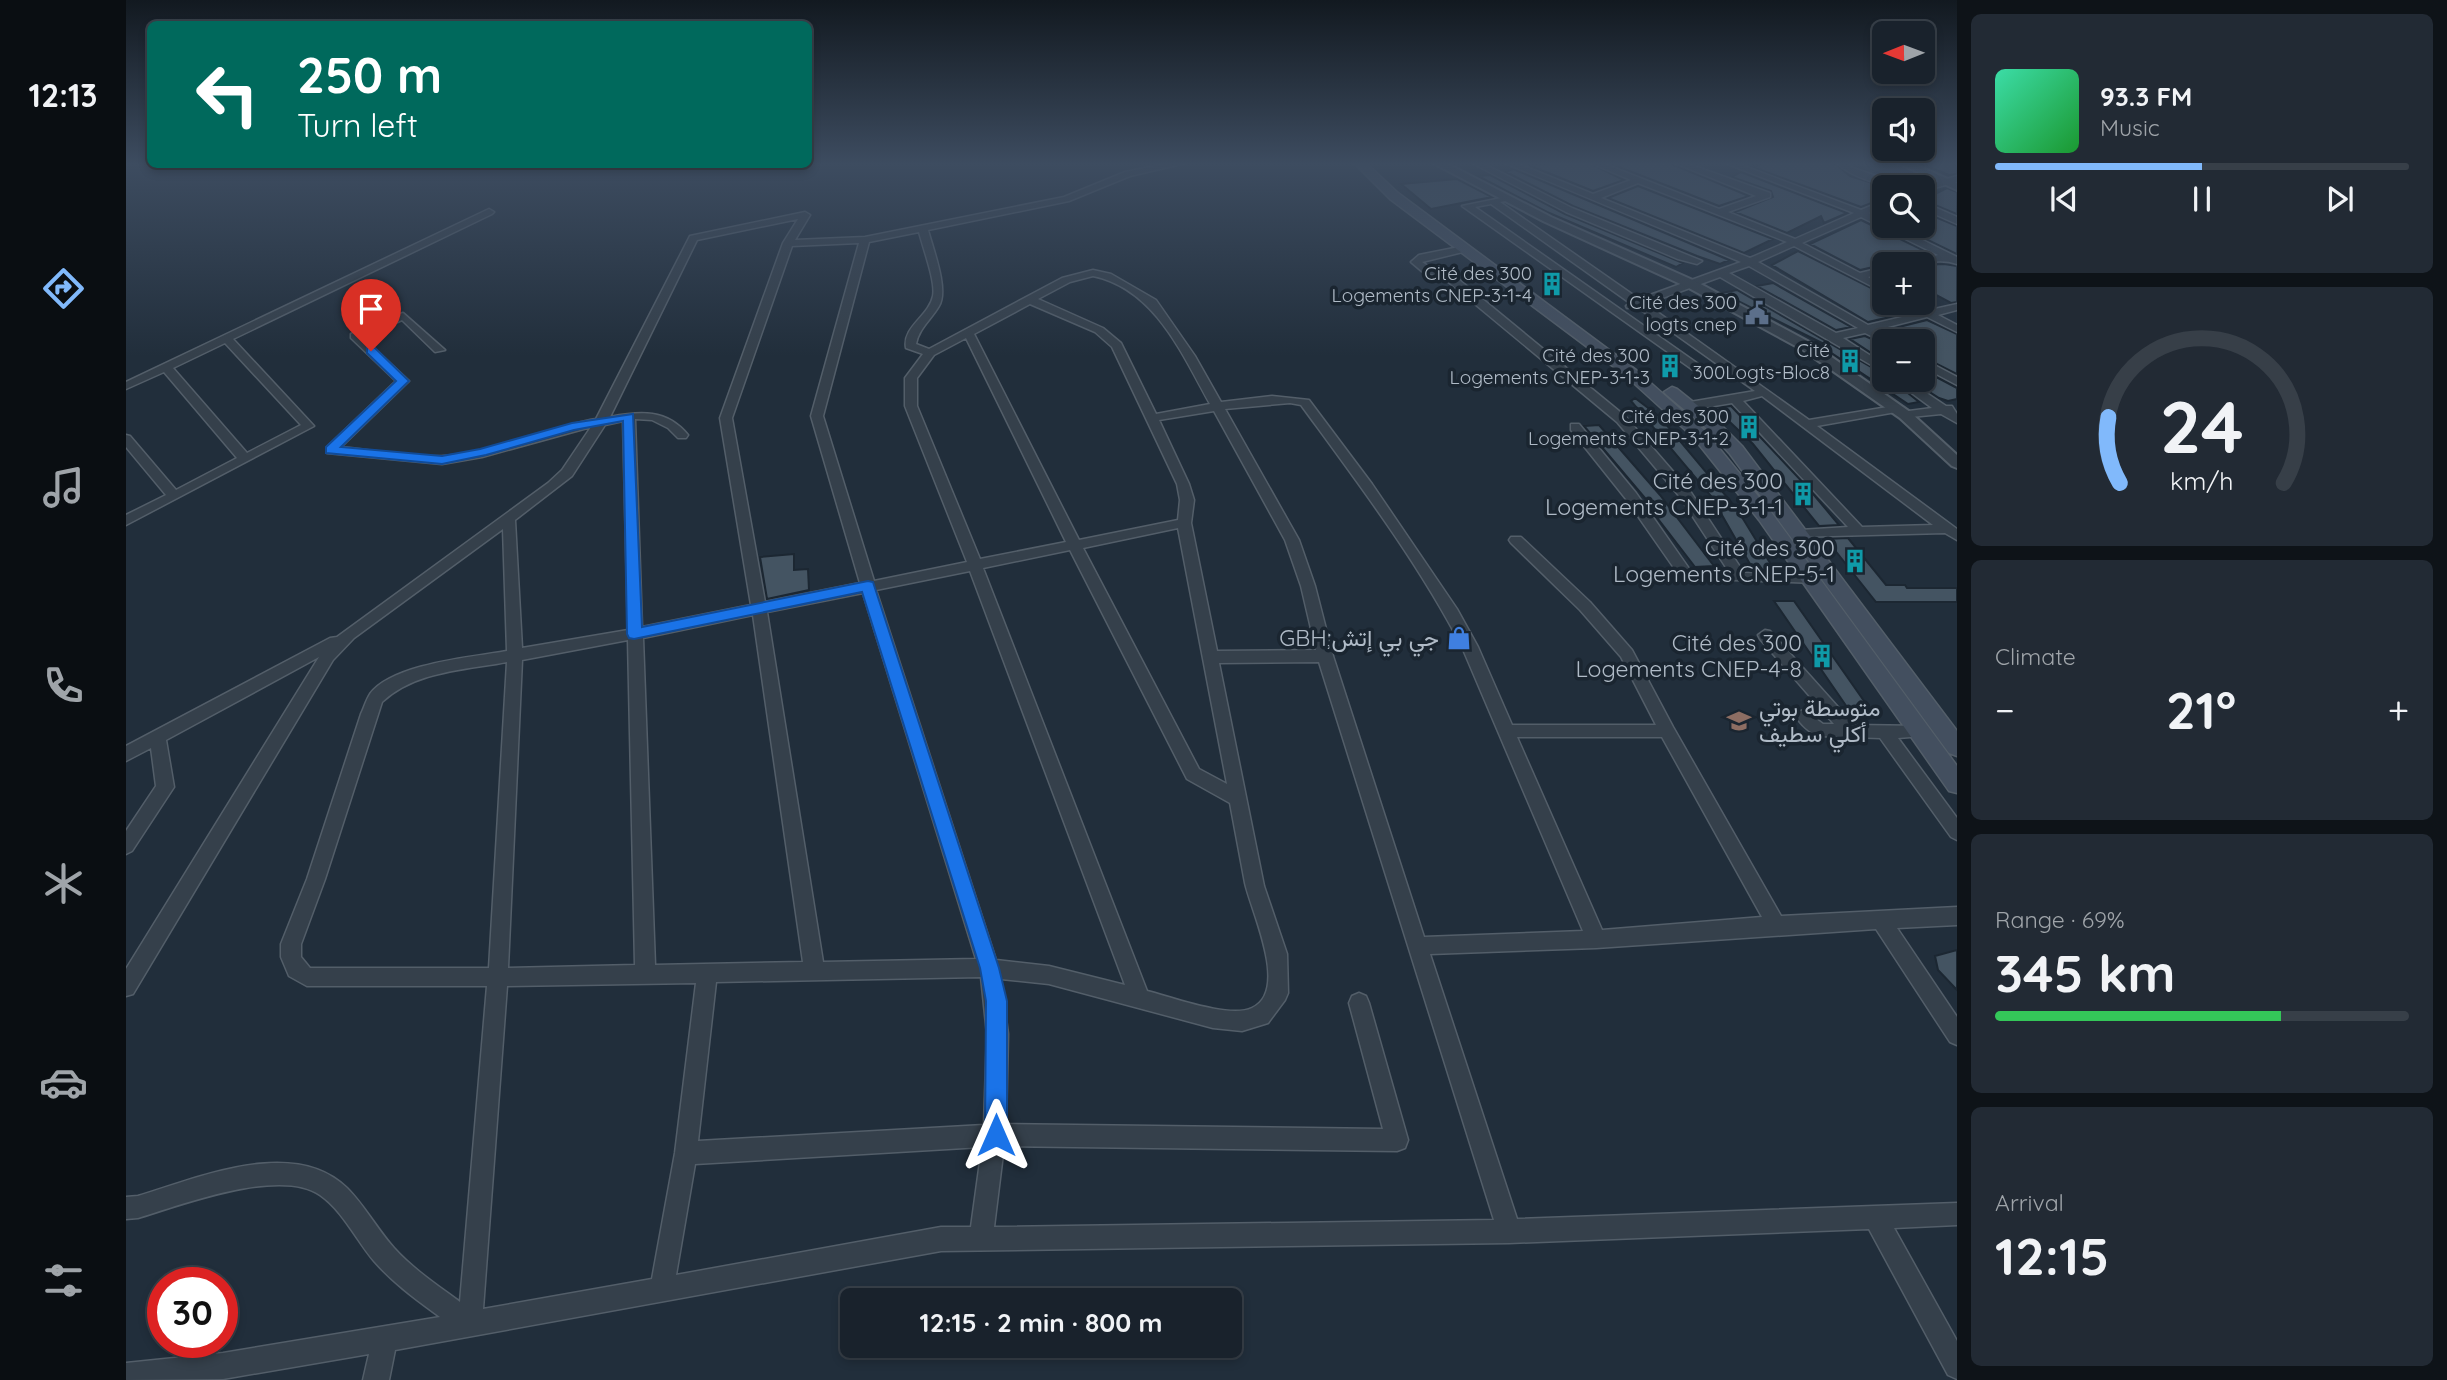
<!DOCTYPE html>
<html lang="en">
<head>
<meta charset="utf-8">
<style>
	body { margin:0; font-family:Quicksand,Vazirmatn,sans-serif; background:#222a34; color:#f1f3f6; height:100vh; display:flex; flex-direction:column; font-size:26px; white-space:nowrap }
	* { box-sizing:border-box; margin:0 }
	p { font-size:23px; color:#9fa4a9 }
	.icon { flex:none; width:38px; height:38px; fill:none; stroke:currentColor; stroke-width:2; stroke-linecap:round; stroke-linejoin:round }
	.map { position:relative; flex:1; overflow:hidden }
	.side { display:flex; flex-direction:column; gap:14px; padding:14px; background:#0e1318; width:490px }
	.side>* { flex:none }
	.top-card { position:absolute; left:21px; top:21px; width:665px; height:147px; border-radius:10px; box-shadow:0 4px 10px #0003,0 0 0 2px #373f48; background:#00695c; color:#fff; overflow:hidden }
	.needle { width:46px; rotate:269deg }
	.buttons { position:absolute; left:1746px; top:21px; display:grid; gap:14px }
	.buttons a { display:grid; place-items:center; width:63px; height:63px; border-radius:10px; background:#19222c; box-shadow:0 4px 10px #0003,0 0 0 2px #373f48; font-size:35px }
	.speed { position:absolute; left:21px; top:1267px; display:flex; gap:14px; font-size:35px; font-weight:700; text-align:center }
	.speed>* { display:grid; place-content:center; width:91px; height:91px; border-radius:50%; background:#19222c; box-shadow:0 4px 10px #0003,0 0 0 2px #373f48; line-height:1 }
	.speed .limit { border:10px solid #d22; background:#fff; color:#111 }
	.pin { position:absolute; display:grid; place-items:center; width:60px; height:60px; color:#fff; margin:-72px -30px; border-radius:50% 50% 50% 0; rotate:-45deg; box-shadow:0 0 7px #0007 }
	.pin .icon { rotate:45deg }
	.me { position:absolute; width:77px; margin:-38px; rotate:0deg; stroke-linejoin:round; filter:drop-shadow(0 0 5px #0008) }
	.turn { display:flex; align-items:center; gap:24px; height:147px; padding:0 35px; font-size:32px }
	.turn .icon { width:91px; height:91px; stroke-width:2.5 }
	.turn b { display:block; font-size:49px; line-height:60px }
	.big { font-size:52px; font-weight:700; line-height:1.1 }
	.side .widget { flex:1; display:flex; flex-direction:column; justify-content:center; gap:10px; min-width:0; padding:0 24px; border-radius:10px; background:#222a34 }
	.side .dial { align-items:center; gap:0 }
	.dial svg { height:182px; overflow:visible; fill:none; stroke:#373f48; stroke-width:7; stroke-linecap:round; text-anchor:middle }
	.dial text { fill:#f1f3f6; stroke:none }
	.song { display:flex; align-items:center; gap:21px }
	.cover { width:84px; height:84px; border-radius:10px; background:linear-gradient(135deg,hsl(160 70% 55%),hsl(130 70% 35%)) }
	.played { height:7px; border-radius:4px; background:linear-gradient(90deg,#81b9fb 50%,#373f48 50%) }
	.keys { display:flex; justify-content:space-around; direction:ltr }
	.heat { display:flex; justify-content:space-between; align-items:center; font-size:38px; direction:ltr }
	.charge { height:10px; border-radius:5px; background:linear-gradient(90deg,#34c759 69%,#373f48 0) }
	.trip { position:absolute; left:714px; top:1288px; width:402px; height:70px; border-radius:10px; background:#19222c; box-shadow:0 4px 10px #0003,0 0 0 2px #373f48; font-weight:700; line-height:70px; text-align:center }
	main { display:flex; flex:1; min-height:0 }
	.tabs { display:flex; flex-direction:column; width:126px; justify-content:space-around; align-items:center; background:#0a0e12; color:#9fa4a9 }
	.tabs .icon { width:49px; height:49px }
	.tabs .current { color:#81b9fb }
	.tabs b { font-size:32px; color:#f1f3f6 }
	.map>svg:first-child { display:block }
</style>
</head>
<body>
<main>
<nav class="tabs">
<b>12:13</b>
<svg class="icon current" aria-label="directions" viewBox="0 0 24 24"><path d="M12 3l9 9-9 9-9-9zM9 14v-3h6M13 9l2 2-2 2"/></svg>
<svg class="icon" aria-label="music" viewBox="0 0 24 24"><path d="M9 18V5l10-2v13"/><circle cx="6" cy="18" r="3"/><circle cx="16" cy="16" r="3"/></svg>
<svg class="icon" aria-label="phone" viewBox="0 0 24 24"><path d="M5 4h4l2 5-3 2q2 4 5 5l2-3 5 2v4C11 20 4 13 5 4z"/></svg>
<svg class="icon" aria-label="climate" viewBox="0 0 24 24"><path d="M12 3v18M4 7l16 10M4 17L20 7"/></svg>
<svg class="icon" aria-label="car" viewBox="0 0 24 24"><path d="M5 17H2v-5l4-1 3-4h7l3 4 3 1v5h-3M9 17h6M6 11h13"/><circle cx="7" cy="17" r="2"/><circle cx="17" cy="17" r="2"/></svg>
<svg class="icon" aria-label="filters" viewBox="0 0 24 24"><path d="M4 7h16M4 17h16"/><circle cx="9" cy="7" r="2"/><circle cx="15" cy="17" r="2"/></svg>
</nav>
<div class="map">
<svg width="1831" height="1380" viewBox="0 0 1831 1380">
	<rect width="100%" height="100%" fill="#212e3b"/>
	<!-- building -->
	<path fill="#445462" stroke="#1c2732" stroke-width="2" d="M1432,163H1463L1498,180L1467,191L1400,164Z
		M1483,163H1543L1623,196L1593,206Z
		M1636,163H1708L1724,176L1759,187V198L1735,207L1627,167Z
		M1794,163H1825L1831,166V174L1823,175Z
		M1387,169L1603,260L1594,264L1571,256L1447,206L1380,172Z
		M1615,172L1721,213L1698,223L1695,216L1661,233L1609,212L1647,197L1645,191L1606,177Z
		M1364,175L1439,214L1557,263L1550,267L1421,212L1352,176Z
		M1331,179L1366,197L1305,209L1275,184Z
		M1512,186L1647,239L1618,253L1482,198Z
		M1821,188L1831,192V214L1797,200Z
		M1797,212L1831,226V254L1773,226H1797Z
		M1735,220L1805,254L1734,270L1684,244Z
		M1672,251L1759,295V303H1775L1786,312L1742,322L1646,265Z
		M1818,264L1831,266V302L1825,303L1797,288V265Z
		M1647,283L1725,327L1710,330L1631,286Z
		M1611,290L1759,375V380H1766L1793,402L1782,404L1692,344L1696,343L1596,293Z
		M1801,320L1831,334V374L1797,357V341H1781L1761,330Z
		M1739,336L1759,345V362L1724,339Z
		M1797,370L1831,388V399L1822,401L1813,398L1785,380H1797Z
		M1509,398L1534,417L1611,509L1649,571H1628L1585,496L1505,401Z
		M1605,406L1683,489L1713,525L1693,526L1627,444L1589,408Z
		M1473,425L1534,495L1588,566L1569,567L1526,511H1530L1458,426Z
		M1722,538L1760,585H1779L1781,588H1831V602H1750L1700,539Z
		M668,554V570L682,569L683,590L641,599L634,557Z
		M1648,601H1668L1745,711L1723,710Z
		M1831,950V990L1812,970L1809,956Z"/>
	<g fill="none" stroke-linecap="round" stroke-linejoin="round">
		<!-- minor casing -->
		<g stroke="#535e69" stroke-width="3">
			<path id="minor" d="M1044,163H1060L1004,176L943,201L802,230C807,249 823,290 813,306C805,320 793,328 790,344L803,349L936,278L967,270L985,274L1030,300L1069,356L1095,402L1146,396L1183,400L1246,484L1331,609L1352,647L1386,725H1530L1495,657L1454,610L1385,543L1383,540L1385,537H1395L1464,602L1506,650L1547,727L1655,916L1831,907V925L1771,928L1831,1017V1045L1824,1042L1750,929L1470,948L1304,954L1391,1219L1831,1203V1225L1768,1228L1831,1341V1379L1822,1375L1743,1229L1383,1243L815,1251L269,1350L263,1380H237L243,1354L97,1379L0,1380V1363L97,1353L314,1317C291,1300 267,1283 248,1261C230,1240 217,1211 194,1195C154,1167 55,1205 12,1218L0,1219V1197L12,1196C72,1178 168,1136 221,1188C239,1206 251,1229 268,1248C287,1269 311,1285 334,1302L361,986H181L163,976L155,957V944L181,879L235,714C238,708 240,700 244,694C266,664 346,657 381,651L377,529L228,638L207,660L7,994L0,996V969L193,657L40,740L48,787L6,851L0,854V831L30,786L25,748L0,761V746L204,638L211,637L422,483L436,470L465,427L356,457L316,464L201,453V447L270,381L225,338V334L277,313L319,350L309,352L276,320L236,337L283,381L215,447C245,450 290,458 318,456C370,452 419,428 470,419L564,236L679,212L684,215L669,240L739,237L938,197L999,172ZM672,219L657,243L594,418L625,605L516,627L509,419L526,420L542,428L552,438H560L562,435C541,409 514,411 484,417L571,240ZM793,232C797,248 810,282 807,296C803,316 776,327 780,348L797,354L779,378V406L841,562L748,581L697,416L743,242ZM733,243L685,416L734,583L639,602L606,418L666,246ZM967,276C1029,289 1056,354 1084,404L1030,414L995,343L977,328L912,299L944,282ZM904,304L969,332L986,347L1051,484L1054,500L1052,520L953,540L848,334ZM840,338L940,542L854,559L791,406V378L808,355ZM1164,403L1175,405C1232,483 1292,562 1336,647L1457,931L1298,937L1207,656L1189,586L1173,540L1099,409ZM1088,411L1159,540L1175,586L1190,650L1091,651L1065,523L1068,500L1063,484L1033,420ZM497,421L502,630L396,648L389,520L446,476L479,425ZM1052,528L1101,784L1073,769L957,548ZM944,550L1061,779L1104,803C1109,830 1114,856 1119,883C1125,911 1164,991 1126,1008C1103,1019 1046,997 1021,991L857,568ZM844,571L999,985L923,966L870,960L750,590ZM737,593L850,959L697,962L641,612ZM627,615L677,962L529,965L517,638ZM502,640L509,965L382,968L396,660ZM381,662L363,968H184L175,957V944L199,879L256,702C289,671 339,670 381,662ZM1193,662L1368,1220L868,1227L878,1146L1271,1151L1279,1148L1282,1140L1243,1003L1240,996L1233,993L1226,996L1223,1003L1257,1129L880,1124L882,1034L875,979L923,984L1087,1028L1116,1031L1142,1023L1159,1000L1162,993L1161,954L1138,886L1093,663ZM1391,737H1536L1636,917L1476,930ZM855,977L861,1034L858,1125L572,1141L590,982ZM570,983L549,1153L526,1279L357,1309L381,986ZM856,1147L845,1227H815L550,1275L569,1164Z
				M1346,163H1356L1446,208L1576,261L1571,264L1552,259L1440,212Z
				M1379,163H1390L1467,194L1505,180L1465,163H1476L1593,209L1630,196L1549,163H1560L1644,193V197L1602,212L1669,239L1728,213L1599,163H1610L1735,210L1759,200V206L1743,213L1759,221V226H1768L1831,257V264C1814,258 1799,264 1781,264L1812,255L1735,217L1676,243L1734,273L1759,267V273L1742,277L1759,286V293L1668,246L1632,262L1742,325L1793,313L1777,303H1789L1804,310L1831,304V310L1812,315L1831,325V332L1801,317L1750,330L1767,341H1759V343L1739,333L1717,338L1759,365V373L1594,277L1520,304L1683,420L1774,405V411L1770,412L1691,426L1831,529V540L1819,533L1669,537L1667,534L1669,531L1674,530L1722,527L1606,403L1564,410L1558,406L1564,402L1629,391L1511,307L1501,308L1500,306L1504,303L1365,204L1349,207L1585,373V377H1577L1336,206L1380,197V201L1374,202L1513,299L1615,262ZM1512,183L1661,242L1624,258L1475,198ZM1623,266L1732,328L1710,333L1603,273ZM1636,396L1807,525L1736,527L1617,401Z
				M1711,163H1720L1727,168L1782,187C1761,188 1726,178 1711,163Z
				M1831,176V182L1797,191V187H1793Z
				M1797,202L1831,217V224L1797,209Z
				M363,209L368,212L366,214L107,339L188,426L0,525V515L40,495L0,447V435L4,436L50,490L111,458L38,372L0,389V382ZM99,343L175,425L121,453L47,368Z
				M1338,246L1341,247V251L1296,262L1305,268L1321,270L1499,416L1564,491L1618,573L1684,575L1691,580L1689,583L1555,578L1500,499L1445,430V424H1453L1510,493L1564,570L1603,572L1554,497L1491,422L1314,275L1298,273L1285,262L1293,255Z
				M1797,359L1831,377V385L1797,367Z
				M1768,380H1781L1820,406H1826L1831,414V423L1815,414L1775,418V412L1806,408Z
				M1639,630L1644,631L1728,725L1797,726L1799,731L1797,736L1772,738L1831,818V840L1825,837L1754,738L1693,736C1684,733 1674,724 1670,716L1672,712L1678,710L1697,724H1708L1634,639L1632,635Z"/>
		</g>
		<!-- tertiary casing -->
		<g stroke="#535e69" stroke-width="4">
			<path id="tertiary" d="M1229,163H1242L1234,166Z
				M1307,163H1320L1425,217L1569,281L1687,344L1784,412L1831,455V468L1826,466L1774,418L1677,350L1561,287L1417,221Z
				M1772,163H1785L1831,183V190Z"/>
		</g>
		<!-- secondary casing -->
		<g stroke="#535e69" stroke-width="3">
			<path id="secondary" d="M1228,163H1240L1272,193L1510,370L1579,431L1645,512L1831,766V793L1823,791L1633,520L1567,437L1500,376L1264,199Z
				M1546,387L1551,389L1591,421L1616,446L1831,731V756L1823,753L1604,454L1579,427L1541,395L1538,392Z"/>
		</g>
		<!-- minor -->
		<use href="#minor" fill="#35404b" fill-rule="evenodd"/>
		<!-- tertiary -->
		<use href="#tertiary" fill="#35404b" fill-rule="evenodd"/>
		<!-- secondary -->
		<use href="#secondary" fill="#434f5f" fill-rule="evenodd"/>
	</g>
	<!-- sky -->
	<linearGradient id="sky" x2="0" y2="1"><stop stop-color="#121920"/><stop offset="0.46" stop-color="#3d4c60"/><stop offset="1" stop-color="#3d4c60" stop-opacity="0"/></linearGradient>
	<rect width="1831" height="356" fill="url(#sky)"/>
	<!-- route -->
	<path fill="#1a73e8" stroke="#114b97" stroke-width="2" d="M241,348H249L283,381L215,447L316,456L354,449L446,423L507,414L516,627L742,581L747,582L873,968L881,1001V1135L878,1143L870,1146L862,1143L859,1135L860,1001L854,968L736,592L508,639L503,638L501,634L497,421L448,430L360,455L316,464L200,453V447L270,381L241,353Z"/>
	<!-- icons -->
	<defs>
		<g id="building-bare" transform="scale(1.89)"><path d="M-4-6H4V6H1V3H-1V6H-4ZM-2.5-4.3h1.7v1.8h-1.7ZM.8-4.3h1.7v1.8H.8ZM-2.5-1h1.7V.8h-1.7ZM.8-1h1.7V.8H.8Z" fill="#0f9aa8" stroke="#1a2530" stroke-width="2.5" paint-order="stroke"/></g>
		<g id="civic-bare" transform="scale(1.89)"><path d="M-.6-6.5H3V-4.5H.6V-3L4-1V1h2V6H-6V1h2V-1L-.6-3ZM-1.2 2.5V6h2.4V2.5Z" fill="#5c6f8a" stroke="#1a2530" stroke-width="2.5" paint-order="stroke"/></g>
		<g id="shop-bare" transform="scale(1.89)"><path d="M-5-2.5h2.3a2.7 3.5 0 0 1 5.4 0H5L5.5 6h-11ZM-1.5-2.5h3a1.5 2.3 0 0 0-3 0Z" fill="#3f7fe0" stroke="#1a2530" stroke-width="2.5" paint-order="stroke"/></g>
		<g id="school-bare" transform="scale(1.89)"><path d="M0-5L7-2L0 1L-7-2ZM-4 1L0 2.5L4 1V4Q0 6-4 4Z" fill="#8d6e63" stroke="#1a2530" stroke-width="2.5" paint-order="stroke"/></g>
	</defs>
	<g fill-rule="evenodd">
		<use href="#building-bare" x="1426" y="284"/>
		<use href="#civic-bare" x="1631" y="313"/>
		<use href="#building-bare" x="1724" y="361"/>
		<use href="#building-bare" x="1544" y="366"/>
		<use href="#building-bare" x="1623" y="427"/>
		<use href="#building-bare" x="1677" y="494"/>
		<use href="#building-bare" x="1729" y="561"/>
		<use href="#shop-bare" x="1333" y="638"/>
		<use href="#building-bare" x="1696" y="656"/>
		<use href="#school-bare" x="1613" y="721"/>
	</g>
	<g text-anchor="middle" stroke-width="7" stroke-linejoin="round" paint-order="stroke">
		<!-- far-poi labels -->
		<g font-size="19" fill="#b0bbc7" stroke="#1a2530" text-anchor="end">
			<text x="1406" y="280">Cité des 300<tspan x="1406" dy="22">Logements CNEP-3-1-4</tspan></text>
			<text x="1611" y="309">Cité des 300<tspan x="1611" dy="22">logts cnep</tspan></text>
			<text x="1704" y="357">Cité<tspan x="1704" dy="22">300Logts-Bloc8</tspan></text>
			<text x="1524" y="362">Cité des 300<tspan x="1524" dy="22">Logements CNEP-3-1-3</tspan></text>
			<text x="1603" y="423">Cité des 300<tspan x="1603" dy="22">Logements CNEP-3-1-2</tspan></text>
		</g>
		<!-- poi labels -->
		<g font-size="23" fill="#b0bbc7" stroke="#1a2530" text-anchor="end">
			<text x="1657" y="489">Cité des 300<tspan x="1657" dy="26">Logements CNEP-3-1-1</tspan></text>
			<text x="1709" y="556">Cité des 300<tspan x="1709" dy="26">Logements CNEP-5-1</tspan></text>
			<text x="1313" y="646">GBH;جي بي إتش</text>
			<text x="1676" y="651">Cité des 300<tspan x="1676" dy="26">Logements CNEP-4-8</tspan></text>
			<text x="1633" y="716" text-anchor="start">متوسطة بوتي<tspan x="1633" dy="26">أكلي سطيف</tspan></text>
		</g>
	</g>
</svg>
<div class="buttons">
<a><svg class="needle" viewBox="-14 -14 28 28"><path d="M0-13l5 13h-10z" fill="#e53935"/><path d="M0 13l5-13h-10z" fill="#9fa4a9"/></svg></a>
<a><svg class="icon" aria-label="sound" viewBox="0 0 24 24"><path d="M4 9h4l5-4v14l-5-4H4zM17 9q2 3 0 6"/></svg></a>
<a><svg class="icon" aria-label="search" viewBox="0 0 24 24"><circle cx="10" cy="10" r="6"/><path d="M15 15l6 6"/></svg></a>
<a>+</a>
<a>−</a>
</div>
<div class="speed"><div class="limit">30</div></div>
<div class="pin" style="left:245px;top:351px;background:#d93025"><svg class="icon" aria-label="arrive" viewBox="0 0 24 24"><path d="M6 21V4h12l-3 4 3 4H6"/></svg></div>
<svg class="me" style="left:870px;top:1135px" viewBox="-20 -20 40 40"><path d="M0-17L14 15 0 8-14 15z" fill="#1a73e8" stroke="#fff" stroke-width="4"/></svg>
<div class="trip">12:15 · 2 min · 800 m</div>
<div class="top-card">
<div class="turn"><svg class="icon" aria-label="left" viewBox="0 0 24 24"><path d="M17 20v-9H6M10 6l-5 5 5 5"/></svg><div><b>250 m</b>Turn left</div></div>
</div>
</div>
<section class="side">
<div class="widget">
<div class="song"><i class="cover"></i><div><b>93.3 FM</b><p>Music</p></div></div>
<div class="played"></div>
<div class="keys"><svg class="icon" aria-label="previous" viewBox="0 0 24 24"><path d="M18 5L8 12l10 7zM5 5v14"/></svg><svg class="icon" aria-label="pause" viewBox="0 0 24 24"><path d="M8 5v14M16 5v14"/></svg><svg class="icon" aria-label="next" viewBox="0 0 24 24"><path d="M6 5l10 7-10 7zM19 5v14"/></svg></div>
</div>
<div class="widget dial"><svg viewBox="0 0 100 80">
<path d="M14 69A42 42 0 1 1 86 69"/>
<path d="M14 69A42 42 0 0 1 9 40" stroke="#81b9fb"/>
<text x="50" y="56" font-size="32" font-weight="700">24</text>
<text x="50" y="72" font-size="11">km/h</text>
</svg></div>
<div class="widget"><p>Climate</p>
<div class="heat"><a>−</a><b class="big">21°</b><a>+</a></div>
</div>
<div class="widget"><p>Range · 69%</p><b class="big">345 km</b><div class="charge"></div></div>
<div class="widget"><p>Arrival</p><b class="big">12:15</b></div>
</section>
</main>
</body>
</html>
